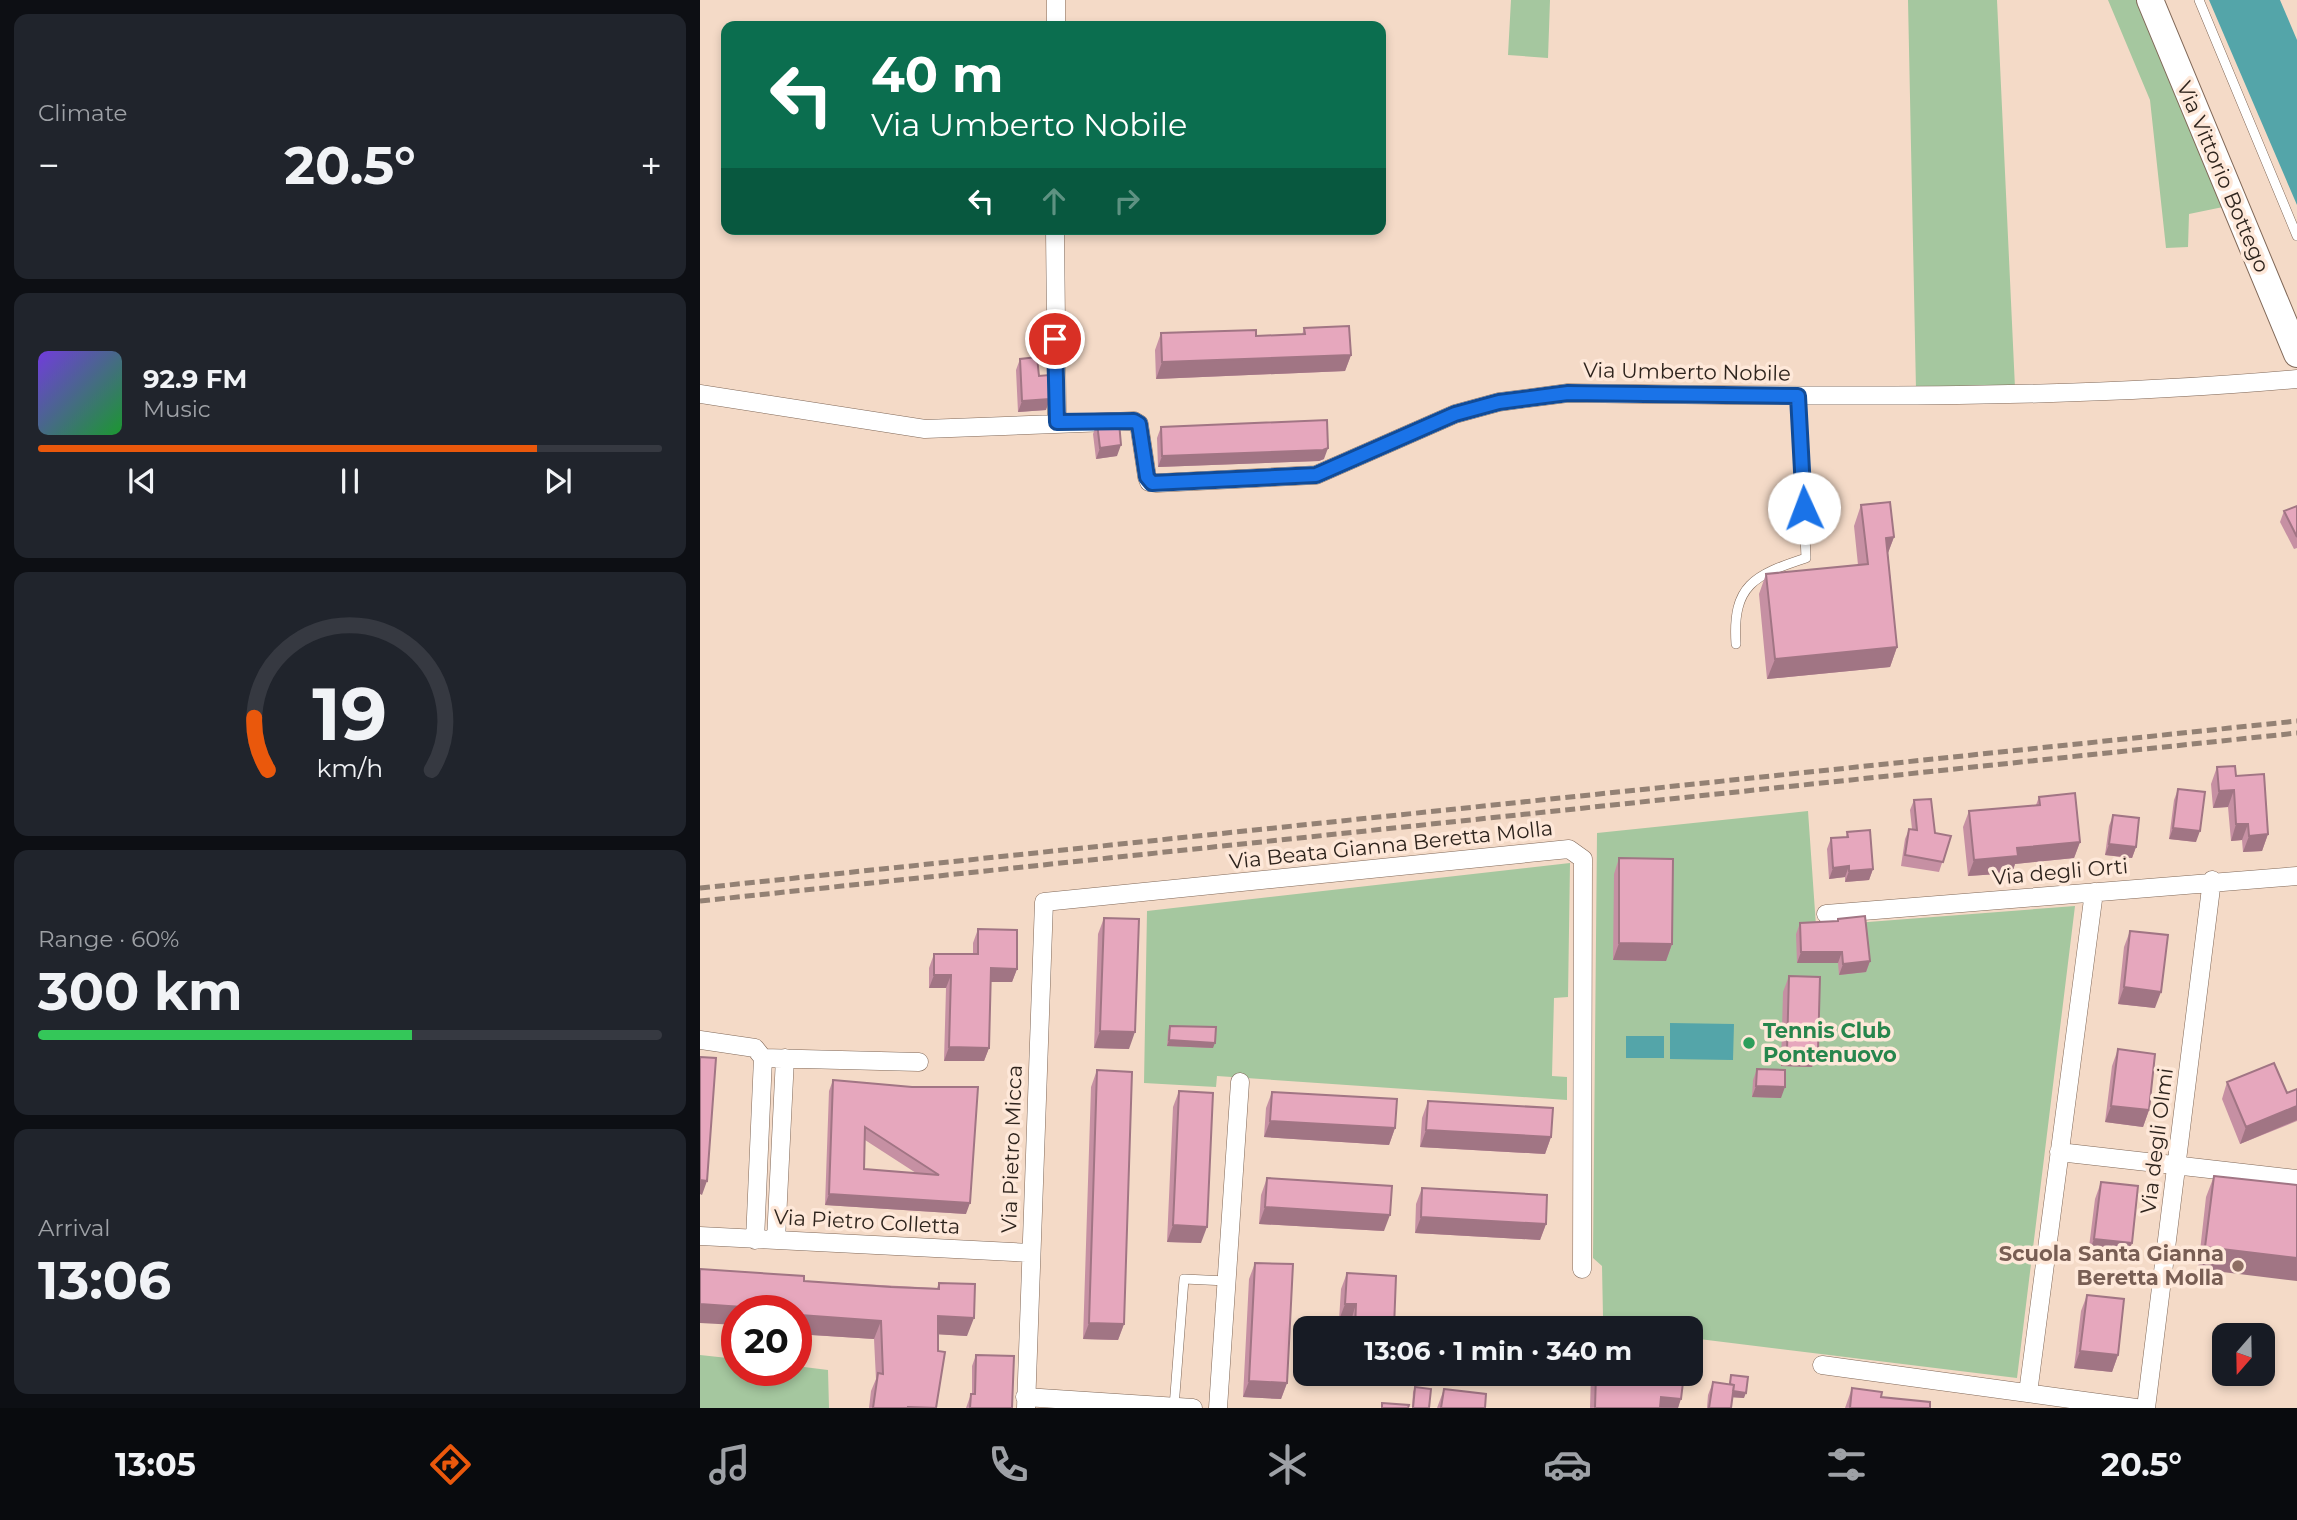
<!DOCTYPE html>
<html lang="en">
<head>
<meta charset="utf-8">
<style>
	body { margin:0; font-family:Montserrat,sans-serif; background:#20242c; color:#f1f3f6; height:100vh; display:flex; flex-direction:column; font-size:26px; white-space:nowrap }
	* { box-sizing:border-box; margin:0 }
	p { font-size:23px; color:#9ea1a6 }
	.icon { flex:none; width:38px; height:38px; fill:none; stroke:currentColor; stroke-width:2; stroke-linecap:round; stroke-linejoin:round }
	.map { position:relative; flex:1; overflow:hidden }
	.panel { display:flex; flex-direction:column; gap:14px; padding:14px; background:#0d0f14; width:700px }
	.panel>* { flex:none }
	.hud { position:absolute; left:21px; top:21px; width:665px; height:214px; border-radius:14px; box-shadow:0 4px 10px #0003; background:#0b6e4f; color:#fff; overflow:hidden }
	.needle { width:46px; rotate:200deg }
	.tools { position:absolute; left:1512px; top:1323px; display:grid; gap:14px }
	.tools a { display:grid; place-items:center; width:63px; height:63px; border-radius:14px; background:#171b24; box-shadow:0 4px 10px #0003; font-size:35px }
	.speed { position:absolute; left:21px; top:1295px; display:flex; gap:14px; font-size:35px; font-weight:700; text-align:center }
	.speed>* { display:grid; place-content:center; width:91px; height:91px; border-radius:50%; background:#171b24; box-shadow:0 4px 10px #0003; line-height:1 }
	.speed .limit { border:10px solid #d22; background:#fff; color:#111 }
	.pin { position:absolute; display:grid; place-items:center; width:60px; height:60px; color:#fff; margin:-30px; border:4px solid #fff; border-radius:50%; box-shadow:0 2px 7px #0007 }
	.me { position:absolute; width:77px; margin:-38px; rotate:358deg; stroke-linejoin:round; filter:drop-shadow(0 0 5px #0008) }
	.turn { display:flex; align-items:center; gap:24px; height:147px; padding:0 35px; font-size:32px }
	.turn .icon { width:91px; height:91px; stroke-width:2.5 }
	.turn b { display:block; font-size:49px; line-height:60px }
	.lanes { display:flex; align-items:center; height:66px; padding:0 35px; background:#0003; justify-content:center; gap:35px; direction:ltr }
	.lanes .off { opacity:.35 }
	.big { font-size:52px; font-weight:700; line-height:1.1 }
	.panel .widget { flex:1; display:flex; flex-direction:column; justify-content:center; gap:10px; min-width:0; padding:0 24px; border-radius:14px; background:#20242c }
	.panel .dial { align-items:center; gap:0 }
	.dial svg { height:182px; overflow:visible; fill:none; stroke:#363941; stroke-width:7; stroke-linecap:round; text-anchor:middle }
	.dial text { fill:#f1f3f6; stroke:none }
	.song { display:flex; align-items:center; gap:21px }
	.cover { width:84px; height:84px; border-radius:10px; background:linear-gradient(135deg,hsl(260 70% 55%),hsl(130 70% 35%)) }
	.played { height:7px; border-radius:4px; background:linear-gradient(90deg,#ea580c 80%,#363941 80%) }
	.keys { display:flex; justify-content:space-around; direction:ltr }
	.heat { display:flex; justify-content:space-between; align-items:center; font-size:38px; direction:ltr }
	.charge { height:10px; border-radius:5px; background:linear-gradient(90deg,#34c759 60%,#363941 0) }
	.trip { position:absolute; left:593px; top:1316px; width:410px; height:70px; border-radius:14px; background:#171b24; box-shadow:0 4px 10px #0003; font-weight:700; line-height:70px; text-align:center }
	.tab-bar { display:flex; height:112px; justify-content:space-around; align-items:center; background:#090b0e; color:#9ea1a6 }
	.tab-bar .icon { width:49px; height:49px }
	.tab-bar .selected { color:#ea580c }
	.tab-bar b { font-size:32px; color:#f1f3f6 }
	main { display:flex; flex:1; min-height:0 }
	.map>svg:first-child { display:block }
</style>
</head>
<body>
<main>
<section class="panel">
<div class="widget"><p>Climate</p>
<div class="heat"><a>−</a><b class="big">20.5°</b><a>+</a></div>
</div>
<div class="widget">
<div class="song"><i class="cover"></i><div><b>92.9 FM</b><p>Music</p></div></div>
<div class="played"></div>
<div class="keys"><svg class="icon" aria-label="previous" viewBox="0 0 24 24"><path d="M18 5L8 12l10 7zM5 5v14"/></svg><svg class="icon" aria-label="pause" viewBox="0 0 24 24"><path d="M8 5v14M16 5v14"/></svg><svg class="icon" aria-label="next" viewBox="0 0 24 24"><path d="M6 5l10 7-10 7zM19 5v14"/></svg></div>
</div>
<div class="widget dial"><svg viewBox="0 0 100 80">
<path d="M14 69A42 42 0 1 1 86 69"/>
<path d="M14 69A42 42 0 0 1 8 46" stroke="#ea580c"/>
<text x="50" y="56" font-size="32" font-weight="700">19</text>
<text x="50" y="72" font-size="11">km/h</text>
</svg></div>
<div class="widget"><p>Range · 60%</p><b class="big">300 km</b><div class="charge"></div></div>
<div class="widget"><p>Arrival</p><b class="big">13:06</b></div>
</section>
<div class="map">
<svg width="1597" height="1408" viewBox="0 0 1597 1408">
	<rect width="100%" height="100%" fill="#f4dac7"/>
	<!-- green -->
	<path fill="#a5c79f" d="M811,0H850L848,58L808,55Z
		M1208,0H1297L1315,388L1216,389Z
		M1408,0H1436L1523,207L1489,214L1488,247L1466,248L1450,100Z
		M1108,811L1116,926L1375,906L1317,1378L991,1338L990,1328H916L903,1317L902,1266L893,1258L897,833Z
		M870,863L868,997L854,998L852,1076L867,1077V1100L517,1076L516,1087L444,1083L447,911Z
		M0,1355L37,1359V1370H96V1366L128,1370L129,1408H0Z"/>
	<!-- water -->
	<path fill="#54a5a9" d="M1509,0H1580L1597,40V205Z
		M970,1023L1034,1024L1033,1060L970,1059Z
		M926,1036H964V1058H926Z"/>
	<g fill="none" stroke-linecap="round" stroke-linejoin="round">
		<!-- lane casing -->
		<g stroke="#806858" stroke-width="10">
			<path id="lane" d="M1499,0L1597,236
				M1036,644C1032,585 1054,575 1106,558L1099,396
				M474,1407L484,1279L527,1281"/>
		</g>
		<!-- street casing -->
		<g stroke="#806858" stroke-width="19">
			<path id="street" d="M356,26V0
				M355,229L357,422
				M0,394L225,429L434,421L439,424L447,477L449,482L457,483L616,475L755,414L799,402L868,393C1113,396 1352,401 1597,379
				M1126,914L1597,876
				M0,1040L55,1048L63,1058L219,1062
				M1359,1152L1597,1179
				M0,1236L331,1253
				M55,1240L63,1058
				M76,1240L85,1058
				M1122,1365L1436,1408
				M1328,1393L1394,892
				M325,1397L493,1408
				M326,1408L344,902L869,849L883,859L882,1269
				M518,1408L540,1082
				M1446,1408L1512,880"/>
		</g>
		<!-- secondary casing -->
		<g stroke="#806858" stroke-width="28">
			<path id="secondary" d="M1450,0L1597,354"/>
		</g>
		<!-- lane -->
		<use href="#lane" stroke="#fff" stroke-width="9"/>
		<!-- street -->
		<use href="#street" stroke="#fff" stroke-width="18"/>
		<!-- secondary -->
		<use href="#secondary" stroke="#fff" stroke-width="26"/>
		<!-- rail -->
		<path stroke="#938174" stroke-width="5" stroke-dasharray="10 5" stroke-linecap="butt" d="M0,888L1597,721
			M0,901L1597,733"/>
	</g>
	<!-- wall -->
	<path fill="#c690a3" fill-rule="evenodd" d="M604,328L651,355L645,371L456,379L455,350L461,333L556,336L602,335Z
		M320,359L339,376L346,410L318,412L316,370Z
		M397,423L417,456L396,459L393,434Z
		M461,427L624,459L619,461L458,467L457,438Z
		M1161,505L1194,537L1188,553L1197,647L1190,667L1067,679L1059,594L1066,574L1158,565L1154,526Z
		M1597,506V548L1594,549L1580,522L1584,511Z
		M1517,767L1536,776L1568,834L1562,851L1543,852L1542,840L1531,841L1528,807L1513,808L1511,784Z
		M1478,789L1496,842L1469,839L1474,800Z
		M1339,797L1380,842L1374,858L1315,864L1312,873L1268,876L1263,827L1269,811L1336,805Z
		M1214,800L1235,833L1251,836L1239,872L1201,866L1205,839L1209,829H1212L1210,810Z
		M1413,815L1436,847L1432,858L1405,855L1409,826Z
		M1147,832L1173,869L1169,880L1145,882V877L1129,879L1127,849L1131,838L1146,837Z
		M919,858L972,944L966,961L913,960L914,874Z
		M404,918L429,1049L394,1048L398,934Z
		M1138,919L1170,961L1166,972L1139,975L1138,963H1097L1096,934L1100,923L1137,921Z
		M278,929L317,969L312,982H290L289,1048L284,1061H244L246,988H229V968L234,954H273V943Z
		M1430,931L1455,1008L1418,1004L1424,947Z
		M1089,976L1118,1051L1112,1067L1081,1066L1083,992Z
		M470,1026L513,1048L467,1046L468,1031Z
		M1418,1049L1449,1110L1443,1127L1405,1122L1412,1066Z
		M1057,1069L1081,1098L1052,1097L1053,1080Z
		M397,1070L424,1324L418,1340L383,1339L391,1087Z
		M133,1080L212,1087L266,1214L125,1205L129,1091ZM165,1140L216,1173L164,1169Z
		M1527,1082L1587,1093L1597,1089V1121L1540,1144L1522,1099Z
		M479,1091L501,1243L467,1242L473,1107Z
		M572,1092L695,1128L689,1145L564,1137L566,1108Z
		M728,1101L851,1137L845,1154L720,1147L722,1118Z
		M1514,1176L1597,1185L1498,1269L1506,1197Z
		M567,1178L684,1231L559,1224L561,1195Z
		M1401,1182L1432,1243L1426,1259L1388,1255L1395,1199Z
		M722,1188L846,1224L840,1240L715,1233L716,1204Z
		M555,1263L587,1383L581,1399L543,1397L549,1279Z
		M647,1273L694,1328H650L651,1321L639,1320L641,1289Z
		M104,1281L237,1288L239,1283L267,1336L238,1334L236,1408H169L171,1391L176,1379L174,1339L96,1334V1311Z
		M1387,1295L1418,1355L1412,1372L1374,1368L1381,1311Z
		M276,1355L312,1408H266L271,1394H272V1366Z
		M891,1374H984L978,1408H890Z
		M1031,1375L1044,1398L1032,1397L1031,1408H1007L1008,1395L1013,1382L1029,1384Z
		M715,1387L729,1408H712L713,1392Z
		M1152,1388L1181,1397L1230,1408H1145Z
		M744,1389L785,1408H737Z"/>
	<!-- shaded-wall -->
	<path fill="#a17584" d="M651,355L645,371L456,379L462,362Z
		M350,399L346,410L318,412L322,401Z
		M421,445L417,456L396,459L400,448Z
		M628,448L624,459L619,461L458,467L462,456Z
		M1194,537L1186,558V538Z
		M1197,647L1190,667L1067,679L1075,659Z
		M1534,790L1528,807L1513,808L1519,791Z
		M1536,824H1548L1542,840L1531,841Z
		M1473,828L1500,831L1496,842L1469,839Z
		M1568,834L1562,851L1543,852L1549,836Z
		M1380,842L1374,858L1315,864L1312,873L1268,876L1274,860L1317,848Z
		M1409,844L1436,847L1432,858L1405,855Z
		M1149,866L1145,877L1129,879L1133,868Z
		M1173,869L1169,880L1145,882L1149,871Z
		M919,943L972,944L966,961L913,960Z
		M1101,952H1142L1138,963H1097Z
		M1170,961L1166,972L1139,975L1143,964Z
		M291,968L317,969L312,982H286Z
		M234,975H251L246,988H229Z
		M1424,987L1461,992L1455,1008L1418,1004Z
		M400,1031L435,1032L429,1049L394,1048Z
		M469,1040L515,1043L513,1048L467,1046Z
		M249,1047L289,1048L284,1061H244Z
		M1087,1050L1118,1051L1112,1067L1081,1066Z
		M1056,1086L1085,1087L1081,1098L1052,1097Z
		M1411,1106L1449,1110L1443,1127L1405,1122Z
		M1597,1106V1120L1540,1144L1546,1127Z
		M570,1121L695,1128L689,1145L564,1137Z
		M726,1130L851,1137L845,1154L720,1147Z
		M0,1180L7,1181L2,1195L0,1194Z
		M129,1194L270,1203L266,1214L125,1205Z
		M565,1207L690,1215L684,1231L559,1224Z
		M721,1217L846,1224L840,1240L715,1233Z
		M473,1225L507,1227L501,1243L467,1242Z
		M1394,1239L1432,1243L1426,1259L1388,1255Z
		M1505,1247L1597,1258V1281L1498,1269Z
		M0,1304L100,1311L96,1322V1311H37V1325L0,1323Z
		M645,1304H656L651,1321L639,1320Z
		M100,1315L181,1321L174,1339L96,1334V1326Z
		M238,1316L274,1318L267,1336L232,1334Z
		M389,1323L424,1324L418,1340L383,1339Z
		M1380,1351L1418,1355L1412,1372L1374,1368Z
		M549,1381L587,1383L581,1399L543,1397Z
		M1030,1391L1046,1393L1044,1398L1028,1397Z
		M961,1397L981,1399L978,1408H957Z"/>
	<!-- building -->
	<path fill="#e6a7bd" stroke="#a17584" stroke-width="2" fill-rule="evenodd" d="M649,326L651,355L462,362L461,333L556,330V336L605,334L604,328Z
		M337,357L339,376L349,375L350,399L322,401L320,359Z
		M627,420L628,448L623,450L462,456L461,427Z
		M419,422L421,445L400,448L397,423Z
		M1190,502L1194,537L1186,538L1197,647L1075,659L1066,574L1168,564L1161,505Z
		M1597,506V537L1584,511Z
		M1535,766L1536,776L1564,774L1568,834L1549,836L1548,824H1536L1534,790L1519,791L1517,767Z
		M1478,789L1505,792L1500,831L1473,828Z
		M1375,793L1380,842L1317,848L1318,856L1274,860L1269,811L1340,805L1339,797Z
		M1231,799L1235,833L1251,836L1243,862L1205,855L1209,829L1217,830L1214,800Z
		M1413,815L1439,818L1436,847L1409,844Z
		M1170,830L1173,869L1149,871V866L1133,868L1131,838L1148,837L1147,832Z
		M919,858L973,859L972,944L919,943Z
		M1165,916L1170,961L1143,964L1142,952H1101L1100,923L1138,921V919Z
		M404,918L439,919L435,1032L400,1031Z
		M278,929L317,930V969L291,968L289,1048L249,1047L251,975H234V954H278Z
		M1430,931L1468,935L1461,992L1424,987Z
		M1089,976L1120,977L1118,1051L1087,1050Z
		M470,1026L516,1027L515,1043L469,1040Z
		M1418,1049L1455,1054L1449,1110L1411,1106Z
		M0,1057L16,1058L7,1181L0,1180Z
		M1574,1063L1587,1093L1597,1089V1106L1546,1127L1527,1082Z
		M1057,1069L1085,1070V1087L1056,1086Z
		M397,1070L432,1072L424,1324L389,1323Z
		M133,1080L212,1087H278L270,1203L129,1194ZM165,1127L239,1175L164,1169Z
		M479,1091L513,1093L507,1227L473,1225Z
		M572,1092L697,1099L695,1128L570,1121Z
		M728,1101L853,1108L851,1137L726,1130Z
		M1514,1176L1597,1185V1258L1505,1247Z
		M567,1178L692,1186L690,1215L565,1207Z
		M1401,1182L1438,1186L1432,1243L1394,1239Z
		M722,1188L847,1195L846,1224L721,1217Z
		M555,1263L593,1264L587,1383L549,1381Z
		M0,1269L104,1276V1281L191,1287L239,1289V1283L275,1284L274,1318L238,1316V1351L245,1352L236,1408L208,1407V1408H173L178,1373L183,1374L181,1321L100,1315V1311L0,1304Z
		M647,1273L696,1276L694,1328H655L656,1304H645Z
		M1387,1295L1424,1299L1418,1355L1380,1351Z
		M276,1355L314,1356L312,1408H270L271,1394H275Z
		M896,1374H984L981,1399L961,1397L960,1408H895Z
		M1031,1375L1048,1377L1046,1393L1033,1391L1034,1385L1030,1384Z
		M1013,1382L1034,1385L1031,1408H1009Z
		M715,1387L731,1389L729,1408H713Z
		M1152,1388L1182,1392L1181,1397L1230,1402V1408H1150Z
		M744,1389L786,1394L785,1408H741Z
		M682,1403L709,1405L708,1408H682Z"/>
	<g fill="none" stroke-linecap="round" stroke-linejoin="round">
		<!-- route casing -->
		<g stroke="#114b97" stroke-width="18">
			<path id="route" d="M355,339L357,422L434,421L439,424L447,477L452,483L616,475L755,414L799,402L868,393L1098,396L1104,508"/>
		</g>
		<!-- route -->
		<use href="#route" stroke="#1a73e8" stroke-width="12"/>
	</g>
	<!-- markers -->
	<circle fill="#2e9e5b" stroke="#fee8d9" stroke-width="2.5" cx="1049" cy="1043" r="7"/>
	<circle fill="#8d6e63" stroke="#fee8d9" stroke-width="2.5" cx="1538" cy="1266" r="7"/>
	<g text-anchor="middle" stroke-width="7" stroke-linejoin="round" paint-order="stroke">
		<!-- street labels -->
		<g font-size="21" fill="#2e241d" stroke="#fee8d9">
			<text transform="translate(1523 177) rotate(67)" y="7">Via Vittorio Bottego</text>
			<text transform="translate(987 372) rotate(1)" y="7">Via Umberto Nobile</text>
			<text transform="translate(691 845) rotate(-6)" y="7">Via Beata Gianna Beretta Molla</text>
			<text transform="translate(1360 872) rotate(-5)" y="7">Via degli Orti</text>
			<text transform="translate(1457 1141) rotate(-83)" y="7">Via degli Olmi</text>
			<text transform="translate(312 1149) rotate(-88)" y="7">Via Pietro Micca</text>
			<text transform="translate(167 1222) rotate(3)" y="7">Via Pietro Colletta</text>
		</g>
		<!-- leisure labels -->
		<g font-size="21" font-weight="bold" fill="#27864d" stroke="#fee8d9" text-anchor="start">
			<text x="1063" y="1038">Tennis Club<tspan x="1063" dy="24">Pontenuovo</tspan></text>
		</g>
		<!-- education labels -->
		<g font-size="21" font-weight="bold" fill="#785e54" stroke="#fee8d9" text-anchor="end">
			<text x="1524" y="1261">Scuola Santa Gianna<tspan x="1524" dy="24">Beretta Molla</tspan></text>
		</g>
	</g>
</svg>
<div class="tools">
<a><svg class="needle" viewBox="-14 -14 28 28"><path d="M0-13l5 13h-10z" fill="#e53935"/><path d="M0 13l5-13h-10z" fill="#9ea1a6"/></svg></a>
</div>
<div class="speed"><div class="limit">20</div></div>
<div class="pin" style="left:355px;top:339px;background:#d93025"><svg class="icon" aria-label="arrive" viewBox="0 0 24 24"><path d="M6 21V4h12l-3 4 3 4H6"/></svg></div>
<svg class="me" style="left:1104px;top:508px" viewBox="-20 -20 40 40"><circle r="19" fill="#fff"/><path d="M0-13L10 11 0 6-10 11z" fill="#1a73e8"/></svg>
<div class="trip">13:06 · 1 min · 340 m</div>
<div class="hud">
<div class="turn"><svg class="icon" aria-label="left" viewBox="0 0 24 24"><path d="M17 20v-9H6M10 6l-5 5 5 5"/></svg><div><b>40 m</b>Via Umberto Nobile</div></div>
<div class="lanes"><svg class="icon" aria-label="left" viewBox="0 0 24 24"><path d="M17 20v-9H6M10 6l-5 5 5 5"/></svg><svg class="icon off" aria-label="ahead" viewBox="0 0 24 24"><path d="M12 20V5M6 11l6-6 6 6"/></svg><svg class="icon off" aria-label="right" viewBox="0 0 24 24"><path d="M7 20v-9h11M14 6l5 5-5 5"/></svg></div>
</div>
</div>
</main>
<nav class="tab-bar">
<b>13:05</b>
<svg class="icon selected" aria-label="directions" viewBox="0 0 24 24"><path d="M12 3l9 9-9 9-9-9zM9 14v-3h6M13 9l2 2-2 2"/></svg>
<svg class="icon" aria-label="music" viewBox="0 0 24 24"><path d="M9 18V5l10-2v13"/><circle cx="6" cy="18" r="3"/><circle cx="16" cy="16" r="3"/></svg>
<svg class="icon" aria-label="phone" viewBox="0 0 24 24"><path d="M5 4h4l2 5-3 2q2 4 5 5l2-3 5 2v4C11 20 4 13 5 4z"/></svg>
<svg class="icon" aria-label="climate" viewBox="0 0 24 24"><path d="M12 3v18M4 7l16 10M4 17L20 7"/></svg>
<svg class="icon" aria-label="car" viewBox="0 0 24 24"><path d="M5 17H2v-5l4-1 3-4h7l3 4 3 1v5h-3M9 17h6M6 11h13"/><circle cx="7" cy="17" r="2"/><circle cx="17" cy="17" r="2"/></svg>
<svg class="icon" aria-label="filters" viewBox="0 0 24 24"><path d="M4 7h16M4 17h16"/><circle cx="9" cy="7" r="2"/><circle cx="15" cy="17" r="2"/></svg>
<b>20.5°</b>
</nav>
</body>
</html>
